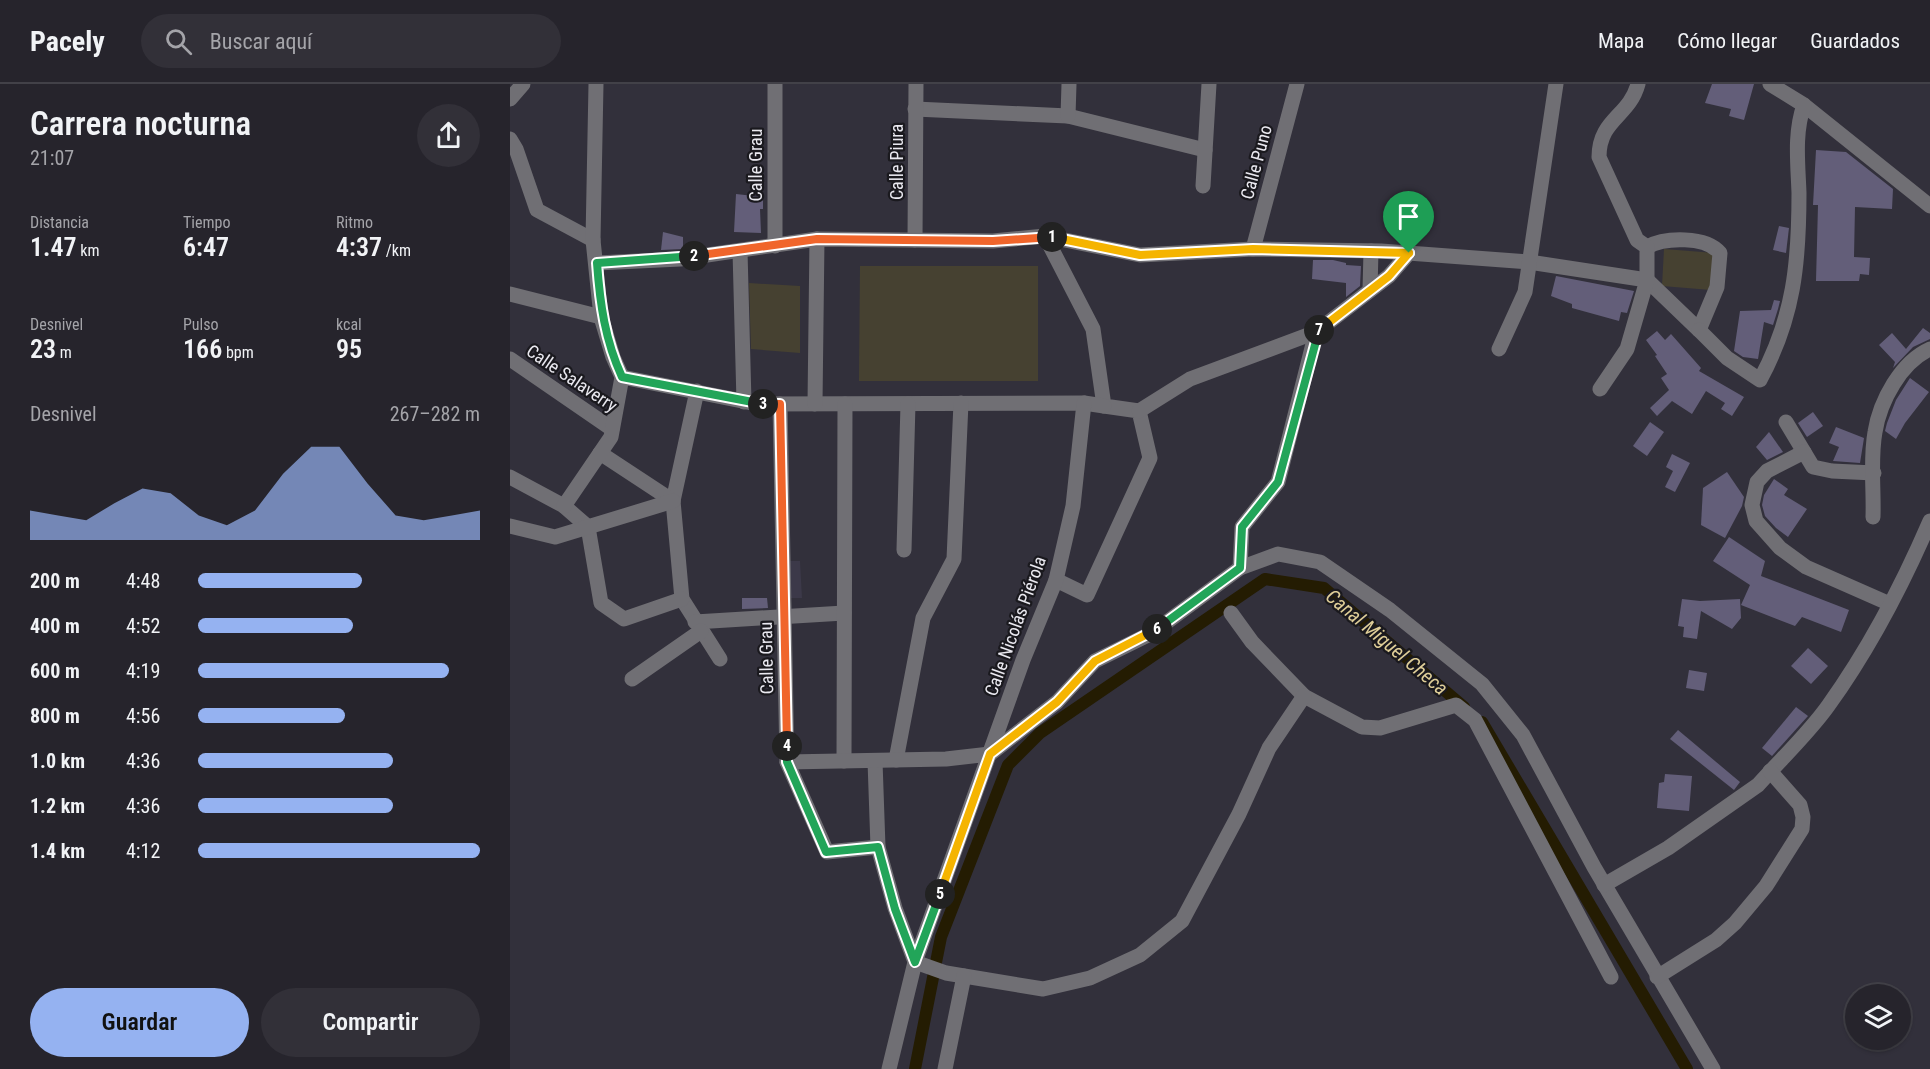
<!DOCTYPE html>
<html lang="es">
<head>
<meta charset="utf-8">
<style>
	body { margin:0; font-family:"Roboto Condensed",sans-serif; background:#323038; color:#f1f3f6; height:100vh; display:flex; flex-direction:column; font-size:22px; white-space:nowrap }
	* { box-sizing:border-box; margin:0 }
	p { font-size:20px; color:#a4a4a9 }
	.icon { flex:none; width:33px; height:33px; fill:none; stroke:currentColor; stroke-width:2; stroke-linecap:round; stroke-linejoin:round }
	.map { position:relative; flex:1; overflow:hidden }
	.sheet { display:flex; flex-direction:column; background:#26242c; width:510px }
	.sheet>* { flex:none }
	.controls { position:absolute; left:1335px; top:900px; display:grid; gap:12px }
	.controls a { display:grid; place-items:center; width:66px; height:66px; border-radius:50%; background:#26242c; box-shadow:0 2px 4px #0004,0 0 0 2px #424148; font-size:30px }
	.pin { position:absolute; display:grid; place-items:center; width:51px; height:51px; color:#fff; margin:-62px -26px; border-radius:50% 50% 50% 0; rotate:-45deg; box-shadow:0 0 6px #0007 }
	.pin .icon { rotate:45deg }
	.km { position:absolute; width:30px; height:30px; margin:-15px; border-radius:50%; background:#222; color:#fff; font-size:16px; line-height:30px; text-align:center }
	.round { display:grid; place-items:center; flex:none; width:63px; height:63px; border-radius:32px; background:#323038 }
	.head { display:flex; align-items:center; justify-content:space-between; height:102px; padding:0 30px }
	h1 { font-size:33px; font-weight:600; line-height:45px }
	.stats { display:grid; grid-template-columns:repeat(3,1fr); gap:9px; height:102px; padding:6px 30px }
	.stats div { display:grid; align-content:center }
	.stats b { font-size:26px; font-weight:600 }
	.stats small { font-size:16px; font-weight:400 }
	.stats p { font-size:16px }
	.chart { height:168px; padding:12px 30px }
	.chart p { display:flex; justify-content:space-between }
	.chart svg { width:100%; height:108px; margin-top:6px; fill:#95b2f1; opacity:.7 }
	.action { display:flex; gap:12px; margin-top:auto; padding:12px 30px }
	.action a { flex:1; height:69px; border-radius:36px; background:#95b2f1; color:#111; font-size:24px; font-weight:600; line-height:69px; text-align:center }
	.action a+a { background:#323038; color:#f1f3f6 }
	ul { padding:0 30px; list-style:none; font-size:20px }
	li { display:grid; grid-template-columns:96px 72px 1fr; align-items:center; height:45px }
	li i { height:15px; border-radius:8px; background:#95b2f1 }
	header { display:flex; align-items:center; gap:36px; box-sizing:border-box; height:84px; padding:0 30px; background:#26242c; border-bottom:2px solid #424148 }
	header strong { font-size:28px }
	nav { display:flex; gap:33px; margin-inline-start:auto; font-size:21px }
	.search { width:420px; height:54px; background:#323038; display:flex; align-items:center; gap:15px; box-sizing:border-box; padding:0 21px; border-radius:33px; color:#a4a4a9; font-size:22px }
	main { display:flex; flex:1; min-height:0 }
	.map>svg:first-child { display:block }
</style>
</head>
<body>
<header>
<strong>Pacely</strong>
<div class="search"><svg class="icon" aria-label="search" viewBox="0 0 24 24"><circle cx="10" cy="10" r="6"/><path d="M15 15l6 6"/></svg>Buscar aquí</div>
<nav><a>Mapa</a><a>Cómo llegar</a><a>Guardados</a></nav>
</header>
<main>
<section class="sheet">
<div class="head"><div><h1>Carrera nocturna</h1><p>21:07</p></div><a class="round"><svg class="icon" aria-label="share" viewBox="0 0 24 24"><path d="M12 15V3M7 8l5-5 5 5M5 13v7h14v-7"/></svg></a></div>
<div class="stats">
<div><p>Distancia</p><b>1.47<small> km</small></b></div>
<div><p>Tiempo</p><b>6:47</b></div>
<div><p>Ritmo</p><b>4:37<small> /km</small></b></div>
</div>
<div class="stats">
<div><p>Desnivel</p><b>23<small> m</small></b></div>
<div><p>Pulso</p><b>166<small> bpm</small></b></div>
<div><p>kcal</p><b>95</b></div>
</div>
<div class="chart"><p><span>Desnivel</span>267–282 m</p>
<svg viewBox="0 0 160 44" preserveAspectRatio="none"><path d="M0 44V32L10 34L20 36L30 29L40 23L50 25L60 34L70 38L80 32L90 17L100 6L110 6L120 21L130 34L140 36L150 34L160 32V44z"/></svg>
</div>
<ul>
<li><b>200 m</b>4:48<i style="width:58%"></i></li>
<li><b>400 m</b>4:52<i style="width:55%"></i></li>
<li><b>600 m</b>4:19<i style="width:89%"></i></li>
<li><b>800 m</b>4:56<i style="width:52%"></i></li>
<li><b>1.0 km</b>4:36<i style="width:69%"></i></li>
<li><b>1.2 km</b>4:36<i style="width:69%"></i></li>
<li><b>1.4 km</b>4:12<i style="width:100%"></i></li>
</ul>
<div class="action"><a>Guardar</a><a>Compartir</a></div>
</section>
<div class="map">
<svg width="1420" height="985" viewBox="0 0 1420 985">
	<rect width="100%" height="100%" fill="#32303b"/>
	<polygon fill="#3c3949" points="280,477 290,477 292,514 280,514"/>
	<g fill="#464131">
		<polygon points="1154,165 1205,169 1201,206 1152,202"/>
		<polygon points="350,182 528,182 528,297 349,297"/>
		<polygon points="239,199 290,202 290,269 241,265"/>
	</g>
	<g fill="none" stroke-linecap="round" stroke-linejoin="round">
		<g stroke="#241c02" stroke-width="12">
			<polyline points="972,638 1177,985"/>
			<polyline points="405,985 431,853 498,681 530,649 755,495 814,504 954,623"/>
		</g>
	</g>
	<g fill="#635e79">
		<polygon points="1202,0 1244,0 1234,36 1219,32 1221,25 1195,19"/>
		<polygon points="1306,66 1336,68 1383,105 1382,125 1345,123 1344,173 1360,174 1359,191 1350,190 1349,197 1306,197 1308,121 1303,121"/>
		<polygon points="226,110 253,113 253,125 250,125 251,149 224,148"/>
		<polygon points="1269,142 1279,144 1276,169 1263,166"/>
		<polygon points="153,148 173,153 173,165 151,166"/>
		<polygon points="803,176 823,176 836,179 836,181 851,182 850,202 836,213 836,199 802,195"/>
		<polygon points="1046,192 1124,207 1117,229 1111,228 1109,237 1062,224 1062,220 1041,212"/>
		<polygon points="1264,216 1270,217 1268,225 1263,241 1254,238 1248,275 1233,273 1224,267 1230,227 1261,226"/>
		<polygon points="1413,244 1420,249 1420,255 1403,263 1383,284 1385,278 1369,261 1382,249 1396,265"/>
		<polygon points="1147,247 1155,256 1161,250 1191,284 1189,287 1234,313 1222,332 1211,325 1215,319 1196,307 1182,330 1162,317 1147,332 1140,324 1159,306 1151,294 1157,290 1145,272 1147,271 1136,256"/>
		<polygon points="1400,294 1419,308 1395,339 1386,355 1375,347 1377,339 1386,316"/>
		<polygon points="1303,328 1313,342 1297,353 1288,339"/>
		<polygon points="1140,338 1154,348 1137,372 1123,362"/>
		<polygon points="1326,343 1354,354 1350,379 1323,377 1329,363 1319,359"/>
		<polygon points="1259,348 1273,368 1257,376 1246,363"/>
		<polygon points="1162,370 1180,379 1165,408 1155,403 1163,387 1156,383"/>
		<polygon points="1217,388 1234,413 1232,422 1215,454 1191,441 1193,404"/>
		<polygon points="1264,395 1278,405 1274,411 1297,425 1278,453 1266,444 1255,432 1252,421 1254,411"/>
		<polygon points="1219,453 1255,477 1251,492 1339,526 1331,548 1292,533 1285,542 1231,521 1240,501 1203,477"/>
		<polygon points="232,514 257,514 258,524 232,525"/>
		<polygon points="1172,515 1190,517 1230,515 1231,534 1222,545 1191,527 1187,555 1173,553 1174,543 1168,542"/>
		<polygon points="1298,564 1318,582 1301,600 1281,582"/>
		<polygon points="1179,586 1197,589 1194,607 1176,604"/>
		<polygon points="1286,623 1298,632 1262,672 1252,664"/>
		<polygon points="1168,646 1230,698 1224,706 1160,655"/>
		<polygon points="1155,690 1182,692 1179,727 1147,724 1149,699 1154,698"/>
	</g>
	<g fill="none" stroke-linecap="round" stroke-linejoin="round">
		<g stroke="#706f74" stroke-width="15">
			<polyline points="265,0 265,162"/>
			<polyline points="1260,0 1294,21 1420,122"/>
			<polyline points="0,15 13,0"/>
			<polyline points="405,25 558,32 695,66"/>
			<polyline points="558,32 559,0"/>
			<polyline points="0,55 6,65 27,126 83,156"/>
			<polyline points="693,102 699,0"/>
			<polyline points="535,152 583,245 594,322 629,327 640,374 577,511 546,496"/>
			<polyline points="405,156 406,0"/>
			<polyline points="743,165 787,0"/>
			<polyline points="230,167 234,318"/>
			<path d="M87,179L170,175L307,155L483,157L535,152L630,171L743,165L871,167L1019,178L1137,196L1189,246L1207,203L1210,169C1196,152 1155,153 1137,163"/>
			<polyline points="860,206 861,167"/>
			<polyline points="0,210 91,233"/>
			<path d="M1189,246L1217,274L1250,296C1284,233 1289,179 1289,109C1288,80 1284,49 1294,21"/>
			<polyline points="989,265 1015,208 1046,0"/>
			<polyline points="0,275 102,345"/>
			<polyline points="112,293 247,320 574,319 594,322"/>
			<path d="M1090,305L1117,265L1137,196V163L1127,156L1089,73C1089,35 1119,33 1128,0"/>
			<polyline points="187,307 163,417 172,515 210,575"/>
			<polyline points="270,320 277,678 317,768 368,763"/>
			<polyline points="305,320 307,155"/>
			<polyline points="629,327 680,295 806,248 879,192 899,169"/>
			<polyline points="1276,338 1294,368"/>
			<polyline points="90,369 163,417"/>
			<polyline points="1364,389 1322,387 1303,383 1294,368 1257,387 1247,398 1242,421 1246,437 1270,464 1296,483 1380,520"/>
			<polyline points="0,393 54,422 78,443 91,519 114,535 172,515"/>
			<polyline points="54,422 101,353 112,293 103,273 91,233 83,156 86,0"/>
			<path d="M1363,433C1364,406 1360,375 1365,348C1370,317 1391,278 1420,265"/>
			<polyline points="0,442 45,453 163,417"/>
			<polyline points="394,466 398,320"/>
			<polyline points="730,484 732,443 768,398 806,248"/>
			<polyline points="721,529 742,558 794,612 852,643 870,644 946,621 965,636 1101,893"/>
			<polyline points="185,538 334,529"/>
			<polyline points="122,595 191,547"/>
			<polyline points="386,676 413,534 444,475 451,319"/>
			<polyline points="334,677 335,320"/>
			<polyline points="365,677 368,763 385,824 405,878 436,889 533,905 580,894 630,871 672,837 729,730 759,664 794,612"/>
			<polyline points="277,678 436,675 480,670 547,618 585,577 642,549 730,484 768,470 810,478 880,526 972,600 1013,651 1084,783 1203,985"/>
			<path d="M1094,801L1158,764L1248,701C1271,675 1298,650 1318,622C1359,565 1392,502 1420,437"/>
			<polyline points="1147,893 1206,856 1225,839 1256,802 1292,745 1293,733 1290,721 1260,687"/>
			<polyline points="379,985 405,878 513,576 546,496 563,422 574,319"/>
			<polyline points="435,985 454,892"/>
		</g>
	</g>
	<g fill="none" stroke-linecap="round" stroke-linejoin="round">
		<defs>
			<polyline id="split-1" points="542,153 630,171 743,165 899,169"/>
			<polyline id="split-2" points="184,172 307,155 483,157 542,153"/>
			<path id="split-3" d="M184,172L87,179C90,220 95,256 112,293L253,320"/>
			<polyline id="split-4" points="253,320 270,320 277,662"/>
			<polyline id="split-5" points="277,662 277,678 316,768 368,763 385,825 405,878 430,810"/>
			<polyline id="split-6" points="430,810 480,670 547,618 585,577 647,545"/>
			<polyline id="split-7" points="647,545 730,484 732,443 768,398 809,246"/>
			<polyline id="split-8" points="809,246 879,192 899,169"/>
		</defs>
		<use href="#split-1" stroke="#fff" stroke-width="12"/>
		<use href="#split-2" stroke="#fff" stroke-width="12"/>
		<use href="#split-3" stroke="#fff" stroke-width="12"/>
		<use href="#split-4" stroke="#fff" stroke-width="12"/>
		<use href="#split-5" stroke="#fff" stroke-width="12"/>
		<use href="#split-6" stroke="#fff" stroke-width="12"/>
		<use href="#split-7" stroke="#fff" stroke-width="12"/>
		<use href="#split-8" stroke="#fff" stroke-width="12"/>
		<use href="#split-1" stroke="#f5b400" stroke-width="8"/>
		<use href="#split-2" stroke="#f0652b" stroke-width="8"/>
		<use href="#split-3" stroke="#22a559" stroke-width="8"/>
		<use href="#split-4" stroke="#f0652b" stroke-width="8"/>
		<use href="#split-5" stroke="#22a559" stroke-width="8"/>
		<use href="#split-6" stroke="#f5b400" stroke-width="8"/>
		<use href="#split-7" stroke="#22a559" stroke-width="8"/>
		<use href="#split-8" stroke="#f5b400" stroke-width="8"/>
	</g>
	<g text-anchor="middle" dominant-baseline="central" stroke-width="4.5" stroke-linejoin="round" paint-order="stroke">
		<g font-size="18" fill="#eae9f0" stroke="#1a191e">
			<text transform="translate(386 78) rotate(-90)">Calle Piura</text>
			<text transform="translate(746 78) rotate(-75)">Calle Puno</text>
			<text transform="translate(245 81) rotate(-90)">Calle Grau</text>
			<text transform="translate(62 294) rotate(34)">Calle Salaverry</text>
			<text transform="translate(505 542) rotate(-70)">Calle Nicolás Piérola</text>
			<text transform="translate(256 574) rotate(-91)">Calle Grau</text>
		</g>
		<g font-size="20" font-style="italic" fill="#dfce98" stroke="#1a191e">
			<text transform="translate(877 558) rotate(40)">Canal Miguel Checa</text>
		</g>
	</g>
</svg>
<div class="controls">
<a><svg class="icon" aria-label="layers" viewBox="0 0 24 24"><path d="M12 4l9 5-9 5-9-5zM3 14l9 5 9-5"/></svg></a>
</div>
<div class="pin" style="left:899px;top:169px;background:#1e9e55"><svg class="icon" aria-label="arrive" viewBox="0 0 24 24"><path d="M6 21V4h12l-3 4 3 4H6"/></svg></div>
<b class="km" style="left:542px;top:153px">1</b>
<b class="km" style="left:184px;top:172px">2</b>
<b class="km" style="left:253px;top:320px">3</b>
<b class="km" style="left:277px;top:662px">4</b>
<b class="km" style="left:430px;top:810px">5</b>
<b class="km" style="left:647px;top:545px">6</b>
<b class="km" style="left:809px;top:246px">7</b>
</div>
</main>
</body>
</html>
